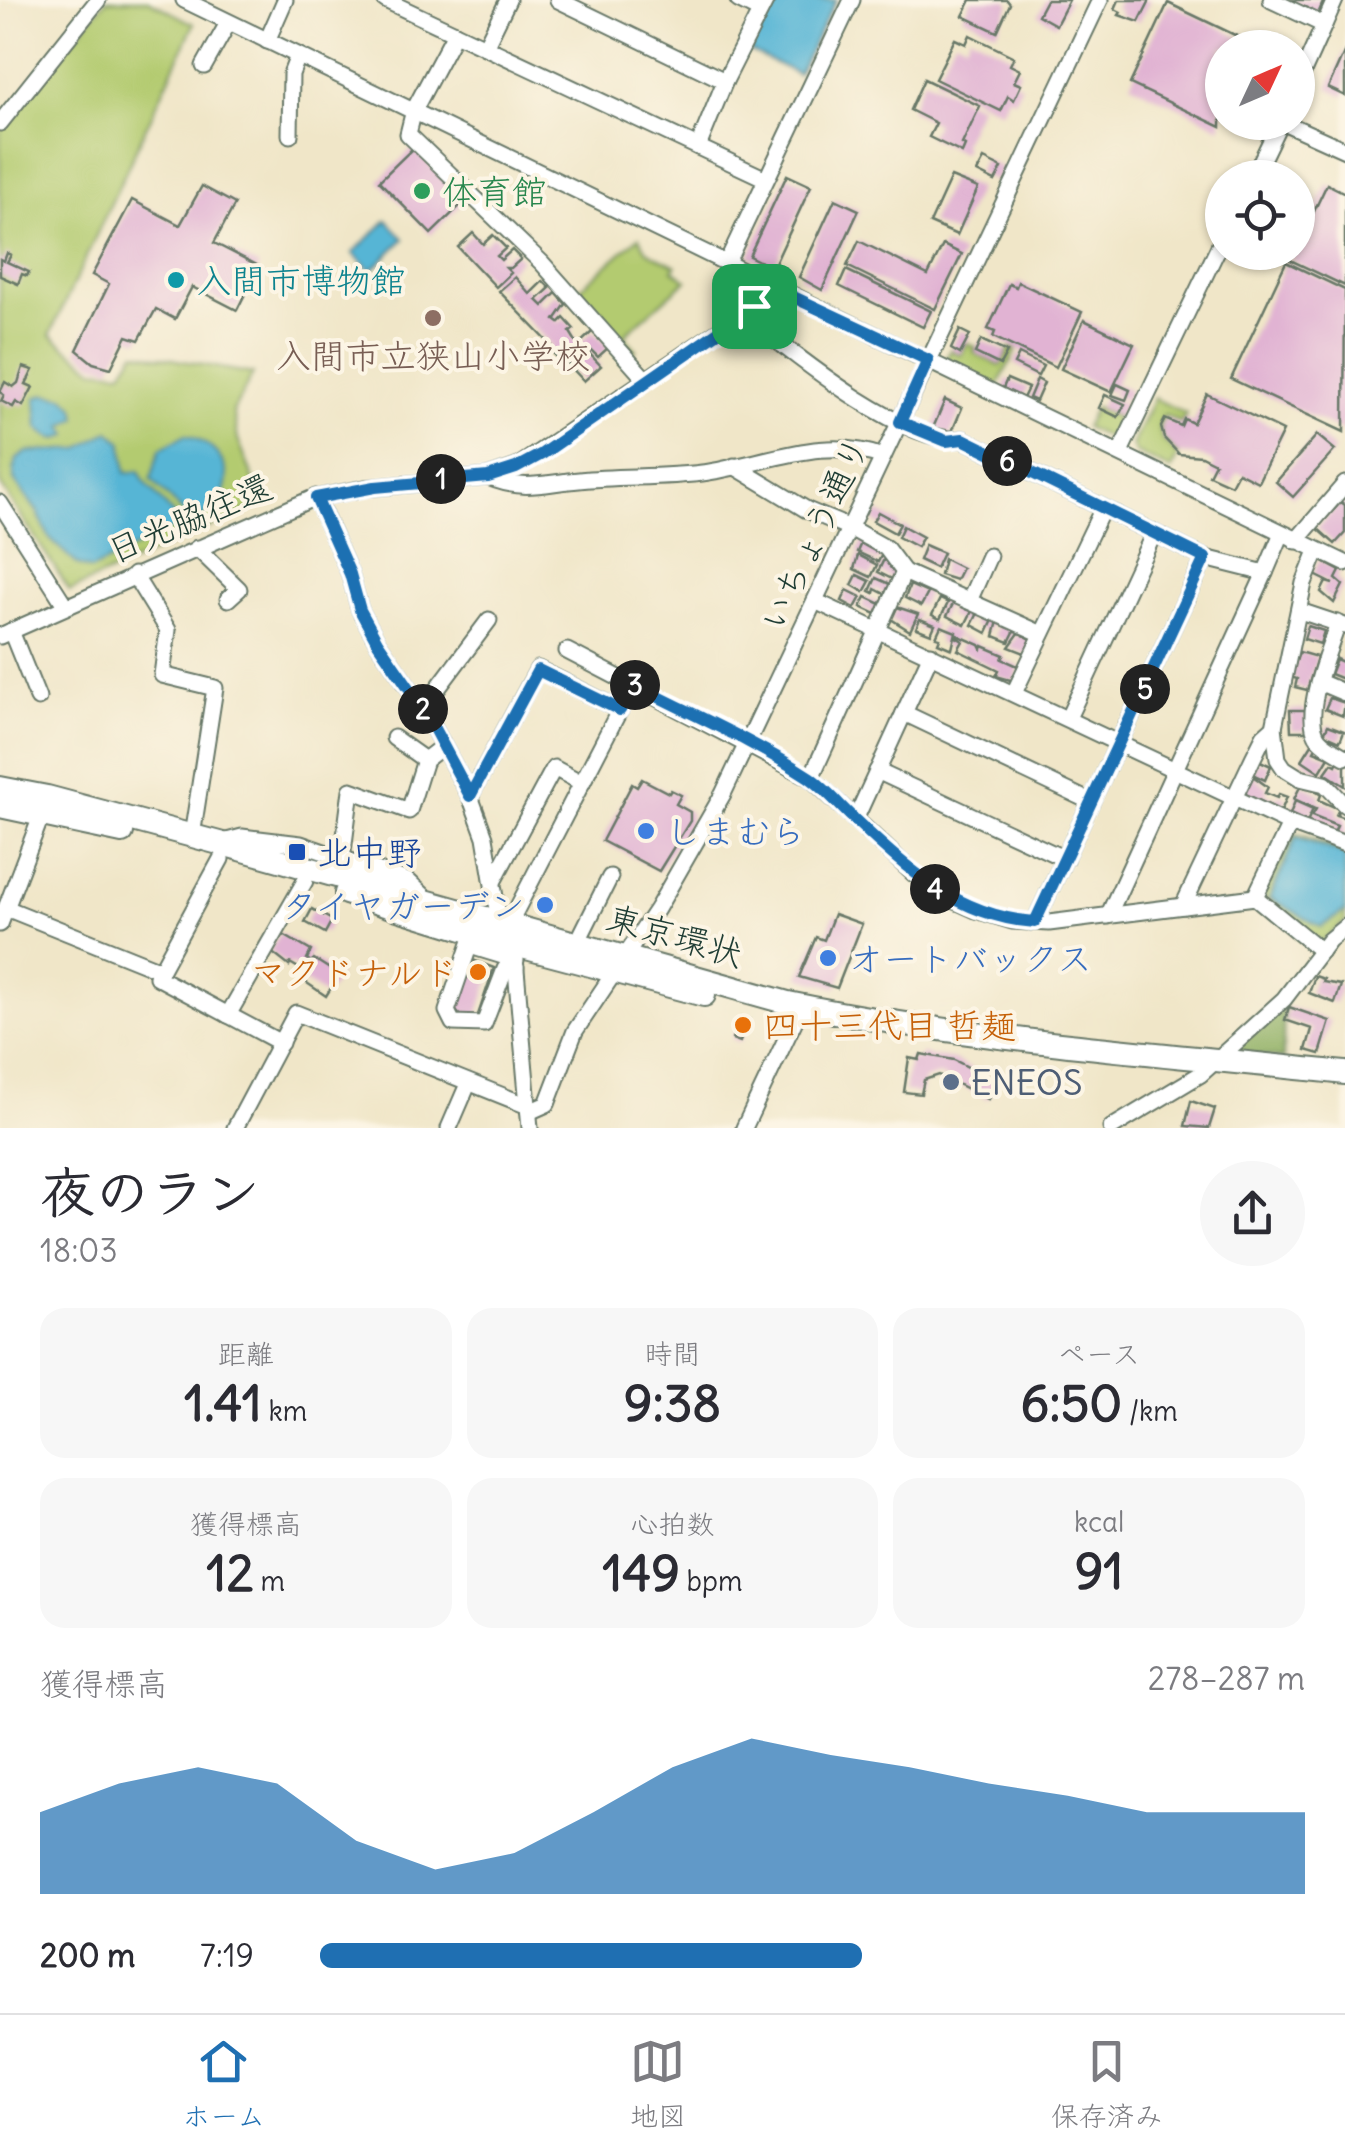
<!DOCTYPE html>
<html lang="ja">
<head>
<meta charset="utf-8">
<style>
	body { margin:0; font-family:Delius,"Klee One",sans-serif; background:#f7f7f7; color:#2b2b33; height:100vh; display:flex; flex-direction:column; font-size:38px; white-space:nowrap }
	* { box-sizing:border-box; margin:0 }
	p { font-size:32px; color:#7c7c81 }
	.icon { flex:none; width:55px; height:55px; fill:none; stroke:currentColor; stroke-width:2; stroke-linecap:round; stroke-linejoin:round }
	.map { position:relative; height:1128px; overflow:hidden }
	.panel { display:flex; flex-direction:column; background:#fff; flex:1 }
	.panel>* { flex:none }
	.needle { width:65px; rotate:46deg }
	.controls { position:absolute; left:1205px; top:30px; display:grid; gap:20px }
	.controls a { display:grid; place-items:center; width:110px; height:110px; border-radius:50%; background:#fff; box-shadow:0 2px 8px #0004; font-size:50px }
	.pin { position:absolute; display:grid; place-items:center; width:85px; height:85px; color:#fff; margin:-42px; border-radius:20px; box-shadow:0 5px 15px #0006 }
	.km { position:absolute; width:50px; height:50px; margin:-25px; border-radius:50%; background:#222; color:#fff; font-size:28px; line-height:50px; text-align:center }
	.round { display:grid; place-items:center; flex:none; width:105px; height:105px; border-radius:52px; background:#f7f7f7 }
	.headline { display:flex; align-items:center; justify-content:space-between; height:170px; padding:0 40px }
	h1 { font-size:55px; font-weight:800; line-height:75px }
	.stats { display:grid; grid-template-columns:repeat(3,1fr); gap:15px; height:170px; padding:10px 40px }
	.stats div { display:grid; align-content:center; border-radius:25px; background:#f7f7f7; text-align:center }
	.stats b { font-size:50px; font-weight:800 }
	.stats small { font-size:28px; font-weight:400 }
	.stats p { font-size:28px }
	.chart { height:280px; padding:20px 40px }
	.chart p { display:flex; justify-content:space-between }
	.chart svg { width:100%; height:180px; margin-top:10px; fill:#1f6fb2; opacity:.7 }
	ul { padding:0 40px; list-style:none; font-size:32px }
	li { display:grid; grid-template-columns:160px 120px 1fr; align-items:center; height:75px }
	li i { height:25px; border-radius:12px; background:#1f6fb2 }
	.tabs { display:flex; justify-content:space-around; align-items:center; height:140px; border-top:2px solid #e1e1e2; background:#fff; font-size:28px; color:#7c7c81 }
	.tabs a { display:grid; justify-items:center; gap:5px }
	.tabs .active { color:#1f6fb2 }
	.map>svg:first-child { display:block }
</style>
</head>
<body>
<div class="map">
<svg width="1345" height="1128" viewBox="0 0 1345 1128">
	<rect width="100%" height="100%" fill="#fcf5e5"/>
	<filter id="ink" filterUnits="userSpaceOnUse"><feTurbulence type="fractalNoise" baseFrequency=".01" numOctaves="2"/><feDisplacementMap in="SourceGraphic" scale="20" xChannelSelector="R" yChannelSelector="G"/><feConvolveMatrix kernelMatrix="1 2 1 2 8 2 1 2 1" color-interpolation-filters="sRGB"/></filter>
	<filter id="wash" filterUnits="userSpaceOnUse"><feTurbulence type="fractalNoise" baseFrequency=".0048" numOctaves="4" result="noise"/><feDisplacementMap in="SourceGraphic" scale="40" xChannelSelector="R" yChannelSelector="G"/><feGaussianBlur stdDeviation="2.25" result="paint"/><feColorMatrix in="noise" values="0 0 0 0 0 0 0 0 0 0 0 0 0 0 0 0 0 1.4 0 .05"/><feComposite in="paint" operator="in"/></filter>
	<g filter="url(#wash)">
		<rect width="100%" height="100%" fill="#f0e6c8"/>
		<g fill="#b3cb70" stroke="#698452" stroke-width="2.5">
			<polygon points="106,0 148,0 194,24 50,335 94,369 122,372 135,352 253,374 233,411 238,439 260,496 259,505 70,591 0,484 0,129"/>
			<polygon points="639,237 647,251 676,266 673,270 687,280 624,335 636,350 632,354 577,291"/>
			<polygon points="967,343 976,348 974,353 1000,366 1010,348 1016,350 997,387 945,360 951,350 961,355"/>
			<polygon points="1154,398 1186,414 1181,423 1164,415 1159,426 1162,439 1178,455 1171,470 1135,452 1132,445"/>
			<polygon points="1095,407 1118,418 1115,426 1124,430 1120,439 1114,441 1085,427"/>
			<polygon points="1294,833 1345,850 1345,854 1296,837 1270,897 1321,926 1345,911 1345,922 1321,942 1262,895"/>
		</g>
		<polygon fill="#8eaf62" stroke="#56764b" stroke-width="2.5" points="1284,1002 1283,1059 1228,1051"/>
		<g fill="#57b5d5" stroke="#3b7984" stroke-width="2.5">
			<polygon points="774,0 836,0 798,74 749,51"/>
			<polygon points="387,220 404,239 371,271 353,253"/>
			<path d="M45,394L64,397L75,407L77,418L63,426L68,435C55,443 48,437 38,428L36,398Z"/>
			<polygon points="109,431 122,442 126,473 139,471 144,481 181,524 91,570 78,565 50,539 37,511 14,480 14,469 17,459 27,452 79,449"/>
			<path d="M186,435C217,444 241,474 217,502C209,512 203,519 191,521L151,479L160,449Z"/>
			<polygon points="1296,837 1345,854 1345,911 1321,927 1270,898"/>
		</g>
		<g id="blocks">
			<g fill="#e1b3d3">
				<polygon points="971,0 1007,0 1010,4 997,32 963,16"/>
				<polygon points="1046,0 1069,0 1056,25 1038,15"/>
				<polygon points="1119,0 1150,0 1139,22 1119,15 1121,12 1115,9"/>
				<polygon points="1288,0 1324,0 1318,14"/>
				<polygon points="1168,3 1262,48 1222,48 1221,127 1130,84"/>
				<polygon points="970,35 1014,57 1010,65 1020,70 1014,82 1021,85 1014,100 1008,96 1001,111 935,79 955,39 966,44"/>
				<polygon points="1345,50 1345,96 1328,88"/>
				<polygon points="924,79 980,106 962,144 965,146 962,153 929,137 936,123 910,110"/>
				<polygon points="413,148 465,201 431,234 379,181"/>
				<polygon points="984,159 1002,168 995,181 977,172"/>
				<polygon points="787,175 811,186 773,268 749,256"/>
				<polygon points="951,177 978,188 957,235 930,223"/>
				<polygon points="1327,184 1345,193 1345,286 1290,260 1294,252 1298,252 1298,245"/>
				<polygon points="202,186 235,204 214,243 259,266 237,310 192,287 175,319 156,309 139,340 127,336 111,368 93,363 77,350 109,284 92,275 132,200 180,225"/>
				<polygon points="835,199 859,210 822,290 799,277"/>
				<polygon points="473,233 483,244 493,235 506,248 497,256 501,260 512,250 521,259 511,268 506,268 511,273 496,287 458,247"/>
				<polygon points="859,241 928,275 943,245 962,254 935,309 847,266"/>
				<polygon points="7,253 11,255 7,262 29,272 27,276 22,274 18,284 0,276 0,259 4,261"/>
				<polygon points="1286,262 1345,290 1344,432 1231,379"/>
				<polygon points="846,270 931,311 923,327 839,286"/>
				<polygon points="515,277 530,294 543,281 550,288 537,300 543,306 556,293 566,304 555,320 559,323 564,318 574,329 570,332 578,345 593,331 609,347 598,357 590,349 587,351 601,366 584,381 566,362 564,364 549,349 552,346 499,291"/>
				<polygon points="1018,282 1082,312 1056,367 993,337 995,332 988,329 1009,284 1016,287"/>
				<polygon points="1084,320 1134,344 1111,392 1061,369"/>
				<polygon points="960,330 970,335 960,354 951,349"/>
				<polygon points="981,340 1007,352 1000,365 975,353"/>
				<polygon points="1019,354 1043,366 1038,376 1014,364"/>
				<polygon points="23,367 33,370 26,384 33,387 23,406 16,402 13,407 1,401 4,395 0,392 5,382 13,387 18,383"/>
				<polygon points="1007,379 1028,388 1023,398 1003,388"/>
				<polygon points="1037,379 1044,383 1036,401 1029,398"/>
				<polygon points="1117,384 1130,390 1126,400 1112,395"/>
				<polygon points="1207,394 1283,431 1258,482 1238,472 1231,485 1209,475 1215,463 1201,456 1179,454 1164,438 1161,427 1165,419 1181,426 1184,419 1193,423"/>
				<polygon points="1105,395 1125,404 1118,417 1099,408"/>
				<polygon points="945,400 962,408 950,436 933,428"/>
				<polygon points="1317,435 1335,450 1293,497 1276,482"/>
				<polygon points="1341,502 1345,505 1345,533 1335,544 1317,528"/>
				<polygon points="878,512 900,524 895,533 873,521"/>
				<polygon points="903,526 923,537 917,547 898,537"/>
				<polygon points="862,541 883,552 878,562 857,552"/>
				<polygon points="925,545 943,553 936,568 919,560"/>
				<polygon points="858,555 877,565 871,577 854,569"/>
				<polygon points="885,557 900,572 896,581 878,572"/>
				<polygon points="944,559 962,568 956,580 940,575"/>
				<polygon points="1319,560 1340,571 1336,579 1343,585 1334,603 1321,592 1326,582 1333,584 1313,574"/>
				<polygon points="857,575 870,581 864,592 852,585"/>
				<polygon points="876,578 892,585 887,595 875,589 874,593 870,591"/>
				<polygon points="910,585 928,593 921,606 905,598"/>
				<polygon points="847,590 861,597 855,608 842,601"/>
				<polygon points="866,597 881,604 878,615 861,607"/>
				<polygon points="940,599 948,603 940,619 932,615"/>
				<polygon points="954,602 972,611 965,625 947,616"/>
				<polygon points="897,607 918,614 910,631 891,619"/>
				<polygon points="978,613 993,620 987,633 972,625"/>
				<polygon points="920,619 935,625 931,634 916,628"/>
				<polygon points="998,621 1015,630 1009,642 994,636"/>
				<polygon points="941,626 956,632 952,649 938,643 940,638 936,637"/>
				<polygon points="1308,626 1324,631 1320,644 1304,639"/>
				<polygon points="1019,633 1033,640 1027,654 1009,647"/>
				<polygon points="957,635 980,645 982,649 983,646 1004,655 1002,659 1020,667 1014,681 996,676 999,670 958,650 963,641 956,637"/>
				<polygon points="1299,652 1317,657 1307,690 1295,687 1297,679 1291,677"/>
				<polygon points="1336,659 1345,663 1345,680 1330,674"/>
				<polygon points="1330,698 1345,703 1343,716 1325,709"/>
				<polygon points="1290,710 1305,710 1306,731 1291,731"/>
				<polygon points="1328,725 1344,731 1340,741 1324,734"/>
				<polygon points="1312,744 1316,747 1314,751 1329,757 1320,772 1302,760"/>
				<polygon points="1258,760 1271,766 1265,780 1252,774"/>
				<polygon points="1338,761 1345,766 1345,786 1325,773 1332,763 1336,765"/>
				<polygon points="1250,774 1268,787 1265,793 1277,798 1279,794 1287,797 1281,811 1241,792"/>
				<polygon points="642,779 669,793 671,790 681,795 676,804 690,812 690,821 659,871 602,841 632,784 637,787"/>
				<polygon points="1301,785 1311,788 1321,795 1319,800 1339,809 1336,815 1345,818 1345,837 1334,833 1337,826 1312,816 1316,809 1294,799"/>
				<polygon points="1295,801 1313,809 1307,822 1290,814"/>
				<polygon points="312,909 332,920 325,933 305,922"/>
				<polygon points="834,914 862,924 837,988 799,977 816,937 824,940"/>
				<polygon points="280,933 311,951 307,959 311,962 314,959 339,975 326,996 301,979 308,968 305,966 302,970 290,963 289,966 270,951"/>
				<polygon points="470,959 494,968 477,1018 464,1021 454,1008"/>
				<polygon points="1315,976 1324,979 1323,982 1341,985 1335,1003 1309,993"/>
				<polygon points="1289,1007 1330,1021 1320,1054 1306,1050 1312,1029 1285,1020"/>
				<polygon points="741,1016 749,1019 740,1042 732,1039"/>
				<polygon points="921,1054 954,1060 997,1082 988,1099 939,1075 924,1080 921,1094 904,1092 909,1058 919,1060"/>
				<polygon points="1191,1101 1215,1109 1209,1128 1185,1126"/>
			</g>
		</g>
	</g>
	<g filter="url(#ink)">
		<use href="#blocks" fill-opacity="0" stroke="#687868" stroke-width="2.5"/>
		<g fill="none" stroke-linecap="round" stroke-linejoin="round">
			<defs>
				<g id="minor">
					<polyline points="184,0 1345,563"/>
					<polyline points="385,0 766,179"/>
					<polyline points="558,0 725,81"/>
					<polyline points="738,0 760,11"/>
					<polyline points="1271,0 1324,25 1298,83"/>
					<polyline points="1324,25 1335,0"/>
					<polyline points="455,33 414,110 408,134 542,263 646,380"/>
					<polyline points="267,41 285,0"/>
					<polyline points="485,47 508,0"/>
					<polyline points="204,66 228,23"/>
					<polyline points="1283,122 1345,150"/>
					<polyline points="0,123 98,0"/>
					<polyline points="290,135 291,74 298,56"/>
					<polyline points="698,147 725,81 766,0"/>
					<polyline points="1253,178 1280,122"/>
					<polyline points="726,264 852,0"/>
					<path d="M743,314C790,351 904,446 963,439L1205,558L1265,573L1282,533"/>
					<polyline points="1120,452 1222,240"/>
					<polyline points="734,466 807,510 850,528 886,548 904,572 811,778"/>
					<path d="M488,477C524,492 542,483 579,480C619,476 661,478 702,473C764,465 822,434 883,457"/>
					<polyline points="316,497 350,574 360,610 378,643 423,708 470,796 485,837 499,921"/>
					<polyline points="0,503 65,605"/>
					<polyline points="1296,541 1345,484"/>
					<polyline points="197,548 239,589 228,599"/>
					<polyline points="904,572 1042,634"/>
					<polyline points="134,575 168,630 162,675 215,688 192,836"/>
					<polyline points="815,601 1290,824 1345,844"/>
					<polyline points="969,601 989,556"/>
					<polyline points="1300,611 1345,626"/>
					<path d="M1338,623C1330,649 1300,716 1319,739C1325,746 1337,752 1345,757"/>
					<polyline points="11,631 38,698"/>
					<polyline points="0,636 311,499 365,488 488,477 517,467 743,314 770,286"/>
					<polyline points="567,651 811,778 914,874 947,897 976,910 1012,921 1049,923 1255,897 1321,951"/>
					<polyline points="1319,682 1345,693"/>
					<polyline points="1014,693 1103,508"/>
					<polyline points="423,708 489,620"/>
					<polyline points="904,713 1091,802"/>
					<polyline points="1068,718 1154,533"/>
					<polyline points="1274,727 1278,759 1284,768 1300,778 1325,784 1345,805"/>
					<polyline points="394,738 425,760"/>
					<polyline points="877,771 1065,859"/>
					<polyline points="470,796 538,669 620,710"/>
					<polyline points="855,820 931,654"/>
					<polyline points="223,842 242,837 301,844 408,881 426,898"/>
					<polyline points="221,859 157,977 281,1043"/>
					<polyline points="342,859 351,790 409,811 425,760 443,746"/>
					<polyline points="494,880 554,768 582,783"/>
					<polyline points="1255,897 1290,824"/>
					<polyline points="1183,906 1253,758 1264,736 1274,727 1304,583 1317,551"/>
					<polyline points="6,908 160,970"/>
					<polyline points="1108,916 1265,573"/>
					<polyline points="1035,922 1205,558"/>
					<polyline points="0,924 42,814"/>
					<polyline points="509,924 633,684"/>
					<polyline points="474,932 447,1011 453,1023 484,1024 505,969 516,967"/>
					<polyline points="577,943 610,877"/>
					<polyline points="470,946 516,960"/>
					<polyline points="515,958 530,1128"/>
					<polyline points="228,1015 305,881"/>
					<polyline points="529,1112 547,1104 575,1031 657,909 723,794 1100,0"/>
					<polyline points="235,1128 296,1013 528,1106"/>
					<polyline points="449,1128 468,1084"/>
					<polyline points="744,1128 795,1020"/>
					<polyline points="1111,1128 1201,1074 1284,999 1329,940 1345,927"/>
				</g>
				<g id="highway">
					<path d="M0,788L47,797L219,843L788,1003C972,1041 1159,1053 1345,1073"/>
					<polyline points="0,806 122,832"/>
					<polyline points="346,893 515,945 704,995"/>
				</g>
			</defs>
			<use href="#minor" stroke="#687868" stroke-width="19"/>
			<use href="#highway" stroke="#687868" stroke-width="26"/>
			<use href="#minor" stroke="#fff" stroke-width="15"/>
			<use href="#highway" stroke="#fff" stroke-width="22"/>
		</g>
	</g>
	<g fill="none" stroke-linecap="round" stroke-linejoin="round" filter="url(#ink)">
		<defs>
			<path id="route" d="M770,286L928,360L900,422L946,441L963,439L1205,558L1035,922C959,917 907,869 854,819C839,805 825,788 809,777C754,741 691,714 633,684L620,710L538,670L470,796L423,708L378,643L360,610L350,574L316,498L375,487L488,477L516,468L542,454L744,314Z"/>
		</defs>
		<use href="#route" stroke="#fff" stroke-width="20"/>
		<use href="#route" stroke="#1f6fb2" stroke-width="12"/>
	</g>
	<circle fill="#2e9e5b" stroke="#fcf5e5" stroke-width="4" cx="422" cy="191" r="10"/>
	<circle fill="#0f9aa8" stroke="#fcf5e5" stroke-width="4" cx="176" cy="280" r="10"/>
	<circle fill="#8d6e63" stroke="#fcf5e5" stroke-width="4" cx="433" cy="318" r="10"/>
	<g fill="#3f7fe0" stroke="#fcf5e5" stroke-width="4">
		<circle cx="646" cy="831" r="10"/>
		<circle cx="545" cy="905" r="10"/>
		<circle cx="828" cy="958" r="10"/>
	</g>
	<rect fill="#1a4fb4" stroke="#fcf5e5" stroke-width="4" x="287" y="842" width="20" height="20" rx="5"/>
	<g fill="#e8710a" stroke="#fcf5e5" stroke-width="4">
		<circle cx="478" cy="972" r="10"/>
		<circle cx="743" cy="1025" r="10"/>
	</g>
	<circle fill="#5c6f8a" stroke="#fcf5e5" stroke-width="4" cx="951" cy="1082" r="10"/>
	<g text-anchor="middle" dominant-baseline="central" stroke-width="8" stroke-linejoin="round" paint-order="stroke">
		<g font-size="35" fill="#27864d" stroke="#fcf5e5" text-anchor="start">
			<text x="442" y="191">体育館</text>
		</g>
		<g font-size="35" fill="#0d838f" stroke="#fcf5e5" text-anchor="start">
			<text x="196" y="280">入間市博物館</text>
		</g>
		<g font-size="35" fill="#785e54" stroke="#fcf5e5">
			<text x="433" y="355">入間市立狭山小学校</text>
		</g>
		<g font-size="35" fill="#1f3d34" stroke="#fcf5e5">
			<text transform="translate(189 518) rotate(-23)">日光脇往還</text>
			<text transform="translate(814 533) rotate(-65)">いちょう通り</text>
			<text transform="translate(675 935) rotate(16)">東京環状</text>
		</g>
		<g font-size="35" fill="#366cbe" stroke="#fcf5e5" text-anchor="start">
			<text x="666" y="831">しまむら</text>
			<text x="525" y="905" text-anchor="end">タイヤガーデン</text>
			<text x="848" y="958">オートバックス</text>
		</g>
		<g font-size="35" fill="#164399" stroke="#fcf5e5" text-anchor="start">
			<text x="317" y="852">北中野</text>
		</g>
		<g font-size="35" fill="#c56008" stroke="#fcf5e5" text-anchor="end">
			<text x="458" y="972">マクドナルド</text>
			<text x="763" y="1025" text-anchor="start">四十三代目 哲麺</text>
		</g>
		<g font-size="35" fill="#4e5e75" stroke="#fcf5e5" text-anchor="start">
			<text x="971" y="1082">ENEOS</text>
		</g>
	</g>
</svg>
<div class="controls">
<a><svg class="needle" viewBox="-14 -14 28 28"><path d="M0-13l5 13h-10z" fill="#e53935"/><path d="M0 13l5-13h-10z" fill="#7c7c81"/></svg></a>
<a><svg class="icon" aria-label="locate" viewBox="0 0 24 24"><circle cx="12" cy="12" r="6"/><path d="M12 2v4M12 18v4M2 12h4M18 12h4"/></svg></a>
</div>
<div class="pin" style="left:754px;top:306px;background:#1e9e55"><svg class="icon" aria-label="arrive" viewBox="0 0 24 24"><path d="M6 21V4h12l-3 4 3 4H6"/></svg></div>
<b class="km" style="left:441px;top:479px">1</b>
<b class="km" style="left:423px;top:709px">2</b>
<b class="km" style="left:635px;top:685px">3</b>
<b class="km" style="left:935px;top:889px">4</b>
<b class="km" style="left:1145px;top:689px">5</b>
<b class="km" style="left:1007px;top:461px">6</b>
</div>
<section class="panel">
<div class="headline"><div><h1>夜のラン</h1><p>18:03</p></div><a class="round"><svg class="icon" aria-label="share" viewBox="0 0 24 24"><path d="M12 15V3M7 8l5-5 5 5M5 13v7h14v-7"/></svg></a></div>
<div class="stats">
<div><p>距離</p><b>1.41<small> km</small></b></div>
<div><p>時間</p><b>9:38</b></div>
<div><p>ペース</p><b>6:50<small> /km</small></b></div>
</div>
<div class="stats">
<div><p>獲得標高</p><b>12<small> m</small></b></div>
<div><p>心拍数</p><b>149<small> bpm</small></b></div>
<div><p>kcal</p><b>91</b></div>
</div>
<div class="chart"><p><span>獲得標高</span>278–287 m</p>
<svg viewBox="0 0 160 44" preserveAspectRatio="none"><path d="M0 44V24L10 17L20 13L30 17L40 31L50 38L60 34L70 24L80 13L90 6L100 10L110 13L120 17L130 20L140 24L150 24L160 24V44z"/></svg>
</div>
<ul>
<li><b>200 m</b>7:19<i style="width:55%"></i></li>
</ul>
</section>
<nav class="tabs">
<a class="active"><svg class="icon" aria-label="home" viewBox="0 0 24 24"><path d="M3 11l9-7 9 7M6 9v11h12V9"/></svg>ホーム</a>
<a><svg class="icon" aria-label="map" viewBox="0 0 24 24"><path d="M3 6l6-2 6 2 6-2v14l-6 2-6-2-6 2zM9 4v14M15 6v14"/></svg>地図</a>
<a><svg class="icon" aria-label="saved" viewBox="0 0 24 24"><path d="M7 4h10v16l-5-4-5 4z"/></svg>保存済み</a>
</nav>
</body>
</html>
